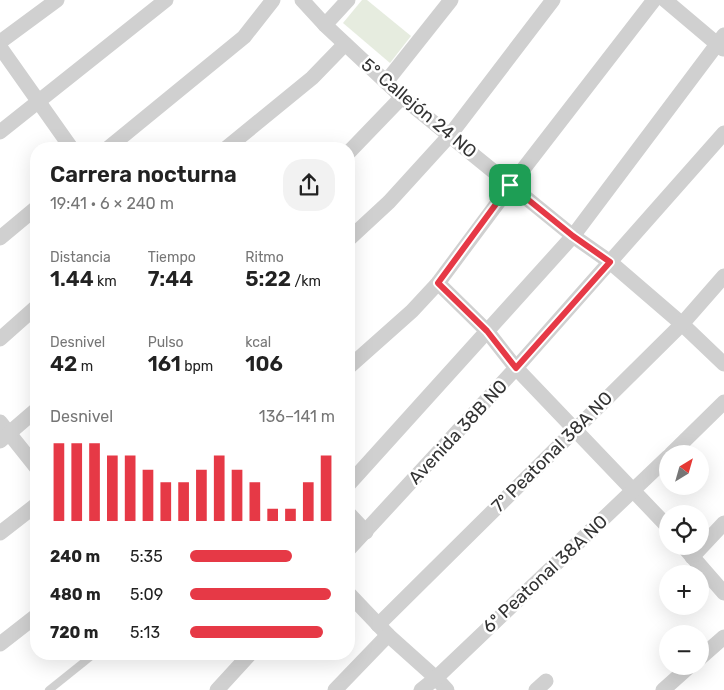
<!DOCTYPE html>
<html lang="es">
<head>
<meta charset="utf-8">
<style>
	body { margin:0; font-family:Rubik,sans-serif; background:#f2f2f2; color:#222; height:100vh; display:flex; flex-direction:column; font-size:19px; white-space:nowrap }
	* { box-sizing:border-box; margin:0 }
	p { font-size:16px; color:#767676 }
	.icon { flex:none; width:28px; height:28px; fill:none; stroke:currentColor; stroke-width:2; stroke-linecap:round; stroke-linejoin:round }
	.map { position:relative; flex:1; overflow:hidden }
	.details { position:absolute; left:30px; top:142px; width:325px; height:518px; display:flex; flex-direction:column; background:#fff; border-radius:20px; box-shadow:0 5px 20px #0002 }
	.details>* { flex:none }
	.needle { width:32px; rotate:37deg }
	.fabs { position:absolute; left:659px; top:445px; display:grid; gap:10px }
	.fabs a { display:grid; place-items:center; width:50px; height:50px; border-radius:50%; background:#fff; box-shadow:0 5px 20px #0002; font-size:25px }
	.pin { position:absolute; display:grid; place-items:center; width:42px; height:42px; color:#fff; margin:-21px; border-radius:10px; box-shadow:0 2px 8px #0006 }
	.round { display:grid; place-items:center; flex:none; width:52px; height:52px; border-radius:20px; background:#f2f2f2 }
	.headline { display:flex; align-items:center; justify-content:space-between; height:85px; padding:0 20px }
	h1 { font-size:22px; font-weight:600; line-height:38px }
	.metrics { display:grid; grid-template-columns:repeat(3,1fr); gap:8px; height:85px; padding:5px 20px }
	.metrics div { display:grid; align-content:center }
	.metrics b { font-size:21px; font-weight:600 }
	.metrics small { font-size:14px; font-weight:400 }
	.metrics p { font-size:14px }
	.chart { height:140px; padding:10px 20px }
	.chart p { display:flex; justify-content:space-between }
	.chart svg { width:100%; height:90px; margin-top:5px; stroke:#e63946; stroke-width:6 }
	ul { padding:0 20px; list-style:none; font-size:16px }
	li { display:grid; grid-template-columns:80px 60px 1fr; align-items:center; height:38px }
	li i { height:12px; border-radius:6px; background:#e63946 }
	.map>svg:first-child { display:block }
</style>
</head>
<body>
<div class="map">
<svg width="724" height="690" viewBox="0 0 724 690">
	<rect width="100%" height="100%" fill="#fff"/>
	<polygon fill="#e6ecdf" points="362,0 367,0 411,36 390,63 343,23"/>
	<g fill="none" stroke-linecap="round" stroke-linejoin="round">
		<polyline stroke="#d0d0d0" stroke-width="8" points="49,690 94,654"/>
		<g stroke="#d0d0d0" stroke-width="15">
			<polyline points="302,0 325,25 402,97 573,236 610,262 682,324 724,364"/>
			<polyline points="665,0 723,49"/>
			<polyline points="325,25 348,0"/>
			<polyline points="0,42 57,0"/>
			<polyline points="0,47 72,149"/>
			<polyline points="386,82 451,0"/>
			<polyline points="0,132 166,0"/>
			<polyline points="107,149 244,37 273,0"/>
			<polyline points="225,149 312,78 345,44"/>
			<polyline points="349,152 402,97"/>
			<polyline points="0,238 36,208"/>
			<polyline points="349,239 389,202 450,135 553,0"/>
			<polyline points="438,283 487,331 516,368 668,527"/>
			<polyline points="0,339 36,307"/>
			<polyline points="349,367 412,311 438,283 511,185 654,0"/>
			<polyline points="0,422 36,467"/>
			<polyline points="0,441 36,410"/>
			<polyline points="671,454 724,402"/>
			<polyline points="349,484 573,236 724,35"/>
			<polyline points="349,514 366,532"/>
			<polyline points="0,533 36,505"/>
			<polyline points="683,546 724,593"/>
			<polyline points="349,549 516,368 724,133"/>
			<polyline points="692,557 724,523"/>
			<polyline points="349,594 388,635 436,678 447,690"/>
			<polyline points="378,625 682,324 724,276"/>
			<polyline points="0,644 36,616"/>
			<polyline points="700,658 724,637"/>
			<polyline points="217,690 250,654"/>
			<polyline points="335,690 388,635"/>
			<polyline points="421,690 436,678 668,457"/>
			<polyline points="536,690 546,681"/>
			<polyline points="663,690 690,666"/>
		</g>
	</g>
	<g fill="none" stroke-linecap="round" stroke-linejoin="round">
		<defs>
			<polygon id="route" points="510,185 573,236 610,262 516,368 487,331 438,283"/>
		</defs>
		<use href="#route" stroke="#fff" stroke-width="10"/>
		<use href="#route" stroke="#e63946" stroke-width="6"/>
	</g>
	<g text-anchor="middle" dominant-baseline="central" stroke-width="5" stroke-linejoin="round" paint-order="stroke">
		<g font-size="18" fill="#333" stroke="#fff">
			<text transform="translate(419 108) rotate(40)">5° Callejón 24 NO</text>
			<text transform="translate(458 432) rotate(-47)">Avenida 38B NO</text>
			<text transform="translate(552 452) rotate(-45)">7° Peatonal 38A NO</text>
			<text transform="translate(545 574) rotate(-43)">6º Peatonal 38A NO</text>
		</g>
	</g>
</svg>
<div class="fabs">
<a><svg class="needle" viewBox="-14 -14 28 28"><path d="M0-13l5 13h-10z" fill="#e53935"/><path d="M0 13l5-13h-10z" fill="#767676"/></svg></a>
<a><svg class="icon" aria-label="locate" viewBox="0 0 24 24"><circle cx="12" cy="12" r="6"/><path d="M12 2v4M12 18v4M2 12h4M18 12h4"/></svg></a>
<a>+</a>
<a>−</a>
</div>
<div class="pin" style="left:510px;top:185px;background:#1e9e55"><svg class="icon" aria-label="arrive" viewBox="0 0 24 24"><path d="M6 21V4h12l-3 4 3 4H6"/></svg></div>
<section class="details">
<div class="headline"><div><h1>Carrera nocturna</h1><p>19:41 · 6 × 240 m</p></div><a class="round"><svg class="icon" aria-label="share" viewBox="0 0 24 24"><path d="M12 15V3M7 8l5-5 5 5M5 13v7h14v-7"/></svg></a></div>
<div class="metrics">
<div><p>Distancia</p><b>1.44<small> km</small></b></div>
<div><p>Tiempo</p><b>7:44</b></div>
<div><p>Ritmo</p><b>5:22<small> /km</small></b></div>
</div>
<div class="metrics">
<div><p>Desnivel</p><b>42<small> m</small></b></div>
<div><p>Pulso</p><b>161<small> bpm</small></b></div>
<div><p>kcal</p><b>106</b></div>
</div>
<div class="chart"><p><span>Desnivel</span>136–141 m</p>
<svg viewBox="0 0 160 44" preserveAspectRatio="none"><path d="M5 44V6M15 44V6M25 44V6M35 44V12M45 44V12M55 44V19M65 44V25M75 44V25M85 44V19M95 44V12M105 44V19M115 44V25M125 44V38M135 44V38M145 44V25M155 44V12"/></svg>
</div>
<ul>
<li><b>240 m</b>5:35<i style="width:70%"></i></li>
<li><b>480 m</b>5:09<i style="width:97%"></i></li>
<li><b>720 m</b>5:13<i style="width:92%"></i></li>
</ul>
</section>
</div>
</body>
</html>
